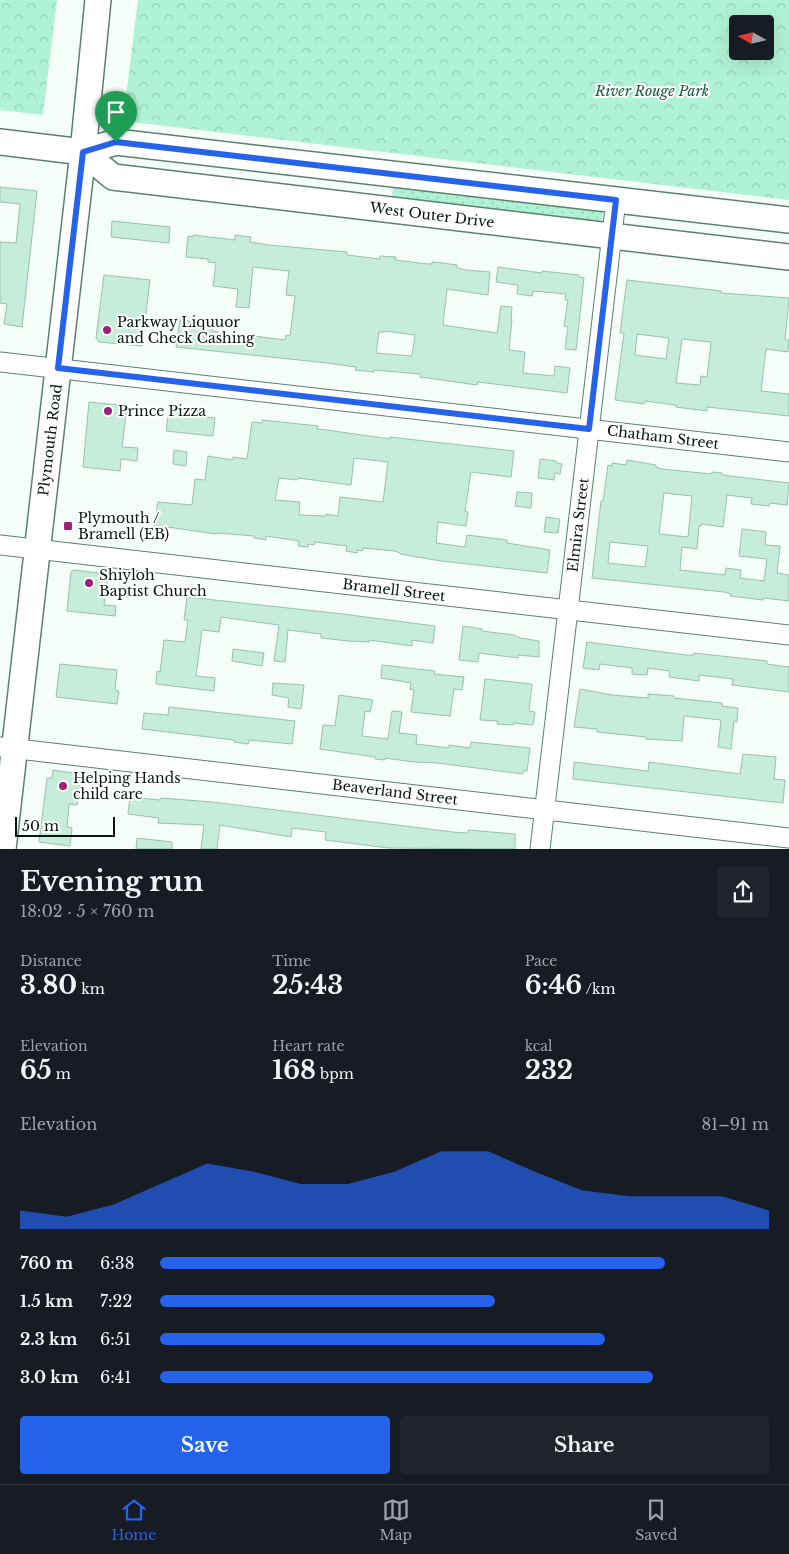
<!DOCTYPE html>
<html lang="en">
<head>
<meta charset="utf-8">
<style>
	body { margin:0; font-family:"Libre Baskerville",serif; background:#20242c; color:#f1f3f6; height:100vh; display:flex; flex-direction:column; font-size:19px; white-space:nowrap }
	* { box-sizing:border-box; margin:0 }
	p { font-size:16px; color:#9ea1a6 }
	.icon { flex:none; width:28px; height:28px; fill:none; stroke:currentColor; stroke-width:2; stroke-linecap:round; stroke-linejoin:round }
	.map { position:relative; height:849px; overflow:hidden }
	.drawer { display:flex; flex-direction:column; background:#171b24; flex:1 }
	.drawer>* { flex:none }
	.needle { width:32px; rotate:278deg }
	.buttons { position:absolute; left:729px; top:15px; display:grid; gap:10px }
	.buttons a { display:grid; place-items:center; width:45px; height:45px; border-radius:5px; background:#171b24; box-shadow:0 5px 20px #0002; font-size:25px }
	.scale { position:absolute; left:15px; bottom:12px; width:100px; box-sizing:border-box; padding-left:5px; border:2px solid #06150f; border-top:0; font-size:14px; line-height:18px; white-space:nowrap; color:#06150f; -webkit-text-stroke:4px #fff; paint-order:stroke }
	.pin { position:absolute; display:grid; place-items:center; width:42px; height:42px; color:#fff; margin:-51px -21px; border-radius:50% 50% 50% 0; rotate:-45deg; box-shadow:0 0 5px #0007 }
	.pin .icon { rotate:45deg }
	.round { display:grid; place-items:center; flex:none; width:52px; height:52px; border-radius:5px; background:#20242c }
	.headline { display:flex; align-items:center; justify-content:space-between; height:85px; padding:0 20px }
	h1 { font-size:28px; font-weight:700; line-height:38px }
	.figures { display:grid; grid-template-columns:repeat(3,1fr); gap:8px; height:85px; padding:5px 20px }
	.figures div { display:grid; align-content:center }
	.figures b { font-size:25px; font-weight:700 }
	.figures small { font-size:14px; font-weight:400 }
	.figures p { font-size:14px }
	.chart { height:140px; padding:10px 20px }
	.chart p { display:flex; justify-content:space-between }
	.chart svg { width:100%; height:90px; margin-top:5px; fill:#2563eb; opacity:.7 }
	.action { display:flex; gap:10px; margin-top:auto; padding:10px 20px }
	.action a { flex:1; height:58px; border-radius:5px; background:#2563eb; color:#fff; font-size:20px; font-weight:700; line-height:58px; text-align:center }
	.action a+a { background:#20242c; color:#f1f3f6 }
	ul { padding:0 20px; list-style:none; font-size:16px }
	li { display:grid; grid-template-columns:80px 60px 1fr; align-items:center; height:38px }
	li i { height:12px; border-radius:6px; background:#2563eb }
	.tab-bar { display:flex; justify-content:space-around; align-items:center; height:70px; border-top:1px solid #363941; background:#171b24; font-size:14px; color:#9ea1a6 }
	.tab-bar a { display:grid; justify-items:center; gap:2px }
	.tab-bar .current { color:#2563eb }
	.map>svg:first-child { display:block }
</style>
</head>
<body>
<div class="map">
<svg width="789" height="849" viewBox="0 0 789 849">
	<defs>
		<pattern id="grass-dots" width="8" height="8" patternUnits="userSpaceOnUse" patternTransform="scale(1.25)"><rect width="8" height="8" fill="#b0f2d5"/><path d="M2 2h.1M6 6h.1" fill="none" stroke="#96cfb6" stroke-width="1.8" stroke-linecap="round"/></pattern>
		<pattern id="park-crowns" width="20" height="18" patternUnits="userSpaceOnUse" patternTransform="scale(1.25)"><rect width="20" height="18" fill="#b0f2d5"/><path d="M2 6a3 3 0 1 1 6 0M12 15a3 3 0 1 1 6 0" fill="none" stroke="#96cfb6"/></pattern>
	</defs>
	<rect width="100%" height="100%" fill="#f5fdf9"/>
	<polygon fill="url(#grass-dots)" points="393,185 601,208 603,218 600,223 392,201"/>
	<g fill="url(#park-crowns)" fill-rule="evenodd">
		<polygon points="0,0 57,0 43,115 0,110"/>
		<path d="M138,0H789V200L123,121ZM738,24H765V51H738Z"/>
	</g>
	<g fill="#c5edda" stroke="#99c0ae" fill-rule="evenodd">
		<polygon points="0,187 37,191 22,327 4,324 7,304 0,303 0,242 16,243 20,204 0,202"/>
		<polygon points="112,221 170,227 169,243 111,237"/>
		<path d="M193,235L235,240V235L251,237L250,242L269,245L347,252V255L380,259V256L396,257L395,260L428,264H432V262L443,263L457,265V268L466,270L490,272L488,295L447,289L443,325L497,333L501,306L512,307L511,319H512L509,350L525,352L523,373L554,376L555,366L570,368L567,393L478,382L477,385L420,377V374L374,370V372L355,370L356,367L327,363L176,347L180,320L198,322V325L213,327L212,331L218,332V336L253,340L254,336L285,340L286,335L290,336L295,296L286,295L289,271L253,267L249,308L236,307L238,289L213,286L216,263L208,262V259L186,257L188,236L193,237ZM385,331L415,335L412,356L376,353L379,332H385Z"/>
		<polygon points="498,267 542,273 542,271 579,275 579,277 584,278 576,350 565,349 568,327 564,326 568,300 565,300 566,294 533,291 532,296 517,294 518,285 496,282"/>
		<polygon points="104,275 150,280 142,346 99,342 96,338"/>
		<path d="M627,280L721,291V293L789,298L785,340H789L788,352L766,349L761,391L789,394V416L707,407V411L676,407V405L645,401L644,404L615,400L624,333H620ZM637,334L669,338L666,359L635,355ZM682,339L711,342L707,377L701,376L700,385L676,383Z"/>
		<polygon points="89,402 127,406 122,447 138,448 137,461 121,459 120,471 83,467"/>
		<polygon points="169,409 187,411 186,415 215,418 213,436 166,431"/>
		<path d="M262,420L318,426L317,429L327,430L390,439V437L407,439L514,451L511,477L471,472L465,511L468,512L466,526L438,522L436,543L465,547L467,535L507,540V543L550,550L547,573L441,561L400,554V553L395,551L363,548L362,551L357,550V553L346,551L347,546L315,542L314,545L308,544V547L298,546L299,541L266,536V540L254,538V536L217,533L216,534L167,527L166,529L154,527L158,502L192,505L195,479L205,480L208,456L233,460V457L247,459L252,422L262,423ZM354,458L388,462L383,502L340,497L338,516L326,514V516L299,515L300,502L275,500L279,478L297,480L298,478L351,485Z"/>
		<polygon points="174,450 187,452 186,466 173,464"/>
		<polygon points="540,459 556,461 556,463 562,464 560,474 555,473 554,480 538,478"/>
		<path d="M627,460L656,465V467L662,469L711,474L712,472L722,473V475L789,483L787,505L770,503L769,506L751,504L752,498L727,495L723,527L702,524L701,526H699L697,549L682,547L680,570L725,575L726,568L741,570L740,578L764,581L767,559L739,556L742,529L766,532L765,545L780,546L777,573L789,575V601L763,598V600L730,596L731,594L724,592L592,578L601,501H603L608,465L612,466V463L626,465ZM664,493L692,496L688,537L659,534ZM610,542L648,546L645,567L608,563Z"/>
		<polygon points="517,492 532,493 531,508 515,506"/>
		<polygon points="546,517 560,519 558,533 544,532"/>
		<polygon points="74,570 108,574 104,605 116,606 115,616 67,611 71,572"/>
		<polygon points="187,597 343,614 435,626 433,643 412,640 412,646 369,640 369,642 348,641 321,638 321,634 288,630 285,662 274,661 279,625 221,617 219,632 202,630 196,676 215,678 214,691 156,684 157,671 160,672 164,640 185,642 188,620 184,620"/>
		<polygon points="463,626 482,629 482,631 514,635 520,638 539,641 539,657 518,655 518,658 479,653 478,662 459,660"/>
		<polygon points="587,642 686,655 693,655 694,653 767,661 767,664 789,667 789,692 732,685 733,679 699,675 699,681 669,677 670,671 648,668 647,675 632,674 632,668 600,664 599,670 583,668"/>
		<polygon points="233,649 264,653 262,666 232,661"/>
		<polygon points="60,664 117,670 115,690 119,691 117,704 56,697"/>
		<polygon points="382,665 435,671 434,674 464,677 462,690 454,689 450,716 411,712 414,690 410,689 411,683 381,678"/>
		<polygon points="485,679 532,684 529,711 535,712 533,725 513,723 513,725 497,724 498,721 480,720"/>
		<polygon points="273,683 304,685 301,709 288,707 289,698 272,695"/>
		<polygon points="580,689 612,695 648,698 648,694 674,696 674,698 722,703 722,706 738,708 737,722 734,721 731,749 718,747 721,720 684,716 682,741 646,739 646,737 597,732 597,729 574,727"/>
		<polygon points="339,695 373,700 370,712 365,711 362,736 388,739 392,711 402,712 399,733 417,735 416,744 449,748 449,745 470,748 471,742 530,748 527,771 523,771 523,774 437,763 414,762 385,758 385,760 375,759 375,757 320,749 323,725 335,726"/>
		<polygon points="169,707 295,721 292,744 249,740 248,744 234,742 234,740 142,729 144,713 168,715"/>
		<polygon points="743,754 776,757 774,779 785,780 783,803 573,779 574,762 648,771 649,762 740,774"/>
		<polygon points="53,770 81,774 77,805 69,804 67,827 72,828 70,846 39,842 47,778 52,778"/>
		<polygon points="130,797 160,800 161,798 212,802 453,832 468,833 468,830 515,834 515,849 388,848 325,840 326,832 292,828 291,837 220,825 217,849 201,849 204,825 158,823 159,818 128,814"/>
		<polygon points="137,838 172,842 172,849 136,849"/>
	</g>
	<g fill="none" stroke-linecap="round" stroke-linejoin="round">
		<defs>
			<g id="minor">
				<polyline points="0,362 789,452"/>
				<polyline points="0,545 789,635"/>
				<polyline points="0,747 789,838"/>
				<polyline points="540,849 616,200"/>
			</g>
			<g id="major">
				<polyline points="0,142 83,152 116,142 789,220"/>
				<polyline points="83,152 113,177 789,257"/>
				<polyline points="3,849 83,152 98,0"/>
			</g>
		</defs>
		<use href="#minor" stroke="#5b8070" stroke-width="21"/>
		<use href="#major" stroke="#5b8070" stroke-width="28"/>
		<use href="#minor" stroke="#fff" stroke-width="19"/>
		<use href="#major" stroke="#fff" stroke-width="25"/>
	</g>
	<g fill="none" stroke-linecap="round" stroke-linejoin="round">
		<defs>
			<polygon id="route" points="116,142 616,200 589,429 58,368 83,152"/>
		</defs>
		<use href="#route" stroke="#fff" stroke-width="10"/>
		<use href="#route" stroke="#2563eb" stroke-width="6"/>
	</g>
	<g fill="#9f2075" stroke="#fff" stroke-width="2">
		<circle cx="107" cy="330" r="5"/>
		<circle cx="108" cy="411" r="5"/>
		<rect x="63" y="521" width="10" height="10" rx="2.5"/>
		<circle cx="89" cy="583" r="5"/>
		<circle cx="63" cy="786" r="5"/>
	</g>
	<g text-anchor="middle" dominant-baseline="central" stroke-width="4" stroke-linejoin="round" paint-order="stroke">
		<g font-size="14" font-style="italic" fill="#175b43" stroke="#fff">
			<text x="652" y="91">River Rouge Park</text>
		</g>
		<g font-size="14" fill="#06150f" stroke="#fff">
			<text transform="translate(432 215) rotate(7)">West Outer Drive</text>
			<text transform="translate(663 437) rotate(7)">Chatham Street</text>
			<text transform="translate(50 440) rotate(-83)">Plymouth Road</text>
			<text transform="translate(578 525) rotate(-83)">Elmira Street</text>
			<text transform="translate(394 590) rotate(7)">Bramell Street</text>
			<text transform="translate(395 792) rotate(7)">Beaverland Street</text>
		</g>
		<g font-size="14" fill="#06150f" stroke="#fff" text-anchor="start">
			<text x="117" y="322">Parkway Liquuor<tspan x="117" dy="16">and Check Cashing</tspan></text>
			<text x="118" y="411">Prince Pizza</text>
			<text x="78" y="518">Plymouth /<tspan x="78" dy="16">Bramell (EB)</tspan></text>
			<text x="99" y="575">Shiyloh<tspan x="99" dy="16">Baptist Church</tspan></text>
			<text x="73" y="778">Helping Hands<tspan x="73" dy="16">child care</tspan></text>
		</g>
	</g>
</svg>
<div class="buttons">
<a><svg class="needle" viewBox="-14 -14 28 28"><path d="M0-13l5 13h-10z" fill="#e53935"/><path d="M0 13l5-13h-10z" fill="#9ea1a6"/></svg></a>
</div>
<div class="scale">50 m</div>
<div class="pin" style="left:116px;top:142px;background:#1e9e55"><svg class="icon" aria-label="arrive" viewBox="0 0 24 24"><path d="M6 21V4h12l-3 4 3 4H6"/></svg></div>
</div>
<section class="drawer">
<div class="headline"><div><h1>Evening run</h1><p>18:02 · 5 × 760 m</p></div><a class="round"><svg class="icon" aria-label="share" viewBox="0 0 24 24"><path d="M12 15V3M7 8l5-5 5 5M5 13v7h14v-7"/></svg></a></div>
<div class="figures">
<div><p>Distance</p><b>3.80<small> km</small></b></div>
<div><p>Time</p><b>25:43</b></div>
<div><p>Pace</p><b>6:46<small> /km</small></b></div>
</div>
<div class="figures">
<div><p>Elevation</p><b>65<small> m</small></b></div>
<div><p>Heart rate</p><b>168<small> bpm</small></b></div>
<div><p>kcal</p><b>232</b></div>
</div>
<div class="chart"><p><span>Elevation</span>81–91 m</p>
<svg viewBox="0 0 160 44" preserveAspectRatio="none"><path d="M0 44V35L10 38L20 32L30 22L40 12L50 16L60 22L70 22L80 16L90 6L100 6L110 16L120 25L130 28L140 28L150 28L160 35V44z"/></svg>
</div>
<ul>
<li><b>760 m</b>6:38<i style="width:83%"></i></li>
<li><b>1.5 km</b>7:22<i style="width:55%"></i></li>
<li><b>2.3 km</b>6:51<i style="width:73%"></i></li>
<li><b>3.0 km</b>6:41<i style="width:81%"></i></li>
</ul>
<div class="action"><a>Save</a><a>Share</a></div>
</section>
<nav class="tab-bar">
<a class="current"><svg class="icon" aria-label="home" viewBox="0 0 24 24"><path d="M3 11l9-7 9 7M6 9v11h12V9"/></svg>Home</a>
<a><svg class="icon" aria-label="map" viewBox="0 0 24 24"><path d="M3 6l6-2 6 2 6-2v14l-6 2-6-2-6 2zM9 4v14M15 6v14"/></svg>Map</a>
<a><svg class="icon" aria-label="saved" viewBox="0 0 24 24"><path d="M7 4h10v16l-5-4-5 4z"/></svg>Saved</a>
</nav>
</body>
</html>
